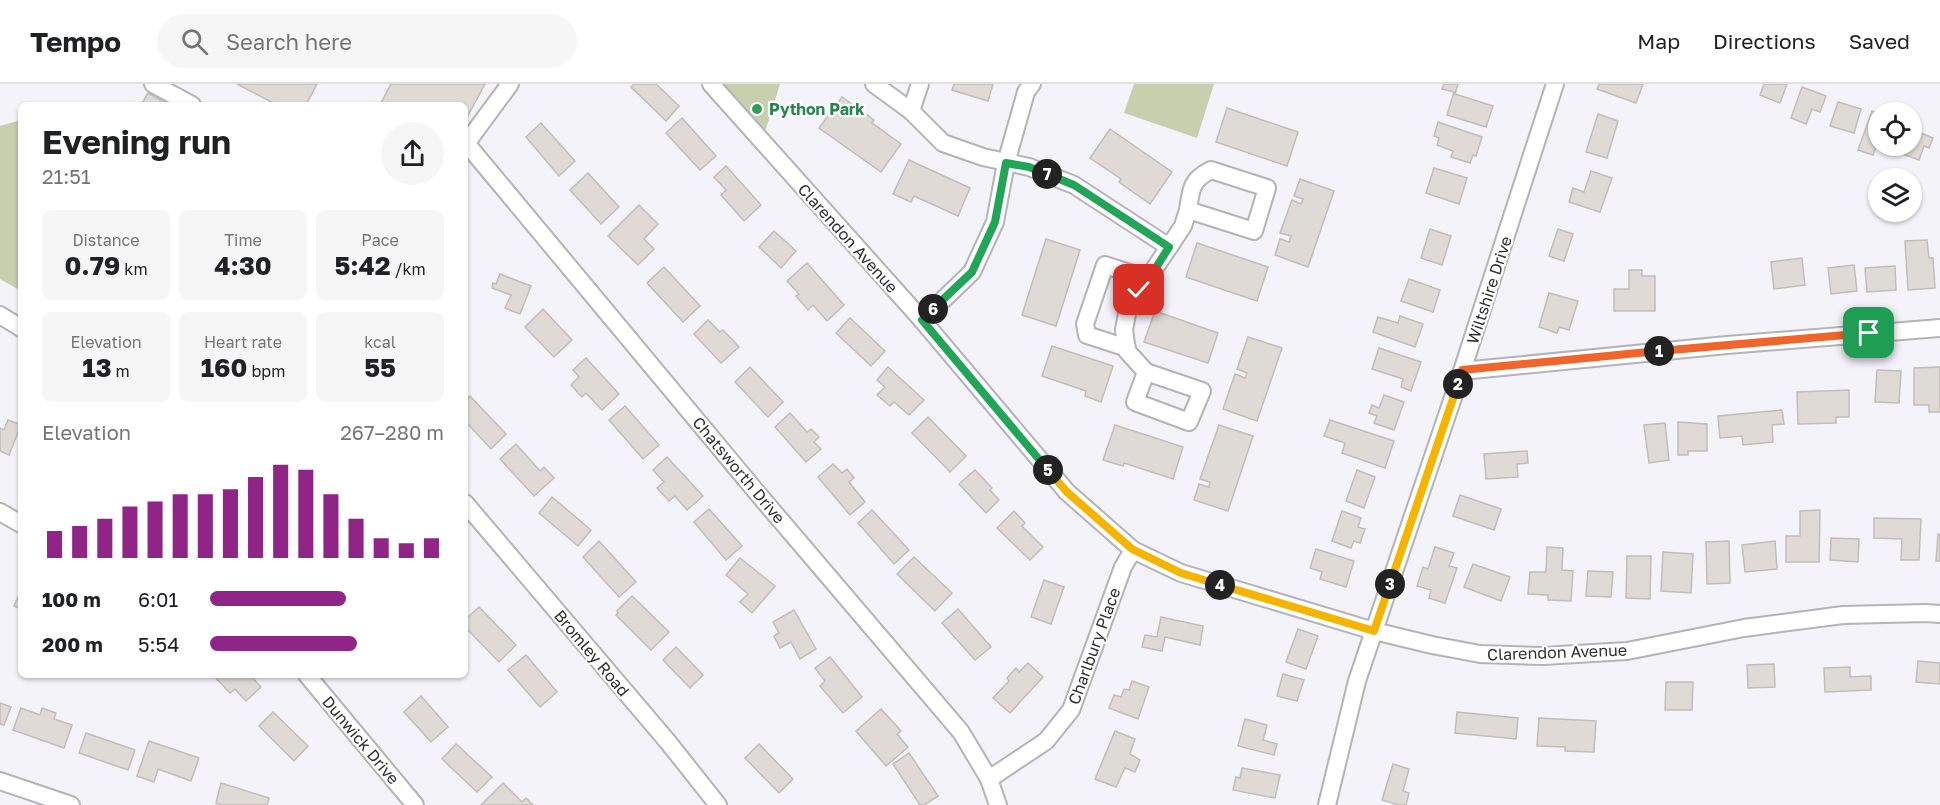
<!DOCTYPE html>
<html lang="en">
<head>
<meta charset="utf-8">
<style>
	body { margin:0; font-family:"Golos Text",sans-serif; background:#f6f6f6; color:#202124; height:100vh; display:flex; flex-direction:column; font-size:22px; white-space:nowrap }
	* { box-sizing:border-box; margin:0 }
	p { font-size:20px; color:#757577 }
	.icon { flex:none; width:33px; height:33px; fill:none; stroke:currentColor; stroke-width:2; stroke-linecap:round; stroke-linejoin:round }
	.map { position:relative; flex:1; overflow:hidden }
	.sheet { position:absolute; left:18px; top:18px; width:450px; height:576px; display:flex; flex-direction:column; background:#fff; border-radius:9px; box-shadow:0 2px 4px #0004 }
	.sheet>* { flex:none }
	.fabs { position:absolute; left:1868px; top:18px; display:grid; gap:12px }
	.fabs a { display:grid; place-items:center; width:54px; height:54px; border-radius:50%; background:#fff; box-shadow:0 2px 4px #0004; font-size:30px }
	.pin { position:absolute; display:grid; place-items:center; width:51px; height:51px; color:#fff; margin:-26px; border-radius:12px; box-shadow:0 3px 9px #0006 }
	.km { position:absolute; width:30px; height:30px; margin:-15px; border-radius:50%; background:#222; color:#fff; font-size:16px; line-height:30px; text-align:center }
	.round { display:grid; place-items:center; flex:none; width:63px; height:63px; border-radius:32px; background:#f6f6f6 }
	.overview { display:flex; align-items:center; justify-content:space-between; height:102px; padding:0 24px }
	h1 { font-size:33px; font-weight:700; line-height:45px }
	.figures { display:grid; grid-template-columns:repeat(3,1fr); gap:9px; height:102px; padding:6px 24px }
	.figures div { display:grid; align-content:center; border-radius:9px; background:#f6f6f6; text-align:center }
	.figures b { font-size:26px; font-weight:700 }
	.figures small { font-size:16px; font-weight:400 }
	.figures p { font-size:16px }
	.chart { height:168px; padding:12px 24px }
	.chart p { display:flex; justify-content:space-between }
	.chart svg { width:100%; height:108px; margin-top:6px; stroke:#902588; stroke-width:6 }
	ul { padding:0 24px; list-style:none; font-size:20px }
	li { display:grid; grid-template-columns:96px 72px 1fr; align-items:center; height:45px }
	li i { height:15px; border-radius:8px; background:#902588 }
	header { display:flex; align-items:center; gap:36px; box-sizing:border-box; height:84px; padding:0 30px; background:#fff; border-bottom:2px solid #e0e0e0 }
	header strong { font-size:28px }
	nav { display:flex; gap:33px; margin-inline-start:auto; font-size:21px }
	.search { width:420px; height:54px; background:#f6f6f6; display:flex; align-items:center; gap:15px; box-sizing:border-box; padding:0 21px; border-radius:33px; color:#757577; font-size:22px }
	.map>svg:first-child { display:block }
</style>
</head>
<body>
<header>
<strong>Tempo</strong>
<div class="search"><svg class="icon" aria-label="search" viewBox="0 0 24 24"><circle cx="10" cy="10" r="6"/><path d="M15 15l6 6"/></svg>Search here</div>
<nav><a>Map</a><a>Directions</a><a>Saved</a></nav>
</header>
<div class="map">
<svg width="1940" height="721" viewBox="0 0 1940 721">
	<rect width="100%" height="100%" fill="#f4f3fa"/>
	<g fill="#c8cfaf">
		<polygon points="720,0 780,0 764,51"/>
		<polygon points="1134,0 1214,0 1197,54 1124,29"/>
		<polygon points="21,36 21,207 0,195 0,42"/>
	</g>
	<g fill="#dfdad5" stroke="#c2bdb8" stroke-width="1.5">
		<polygon points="237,0 317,0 306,21 277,21"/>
		<polygon points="391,0 485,0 465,37 465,21 380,21"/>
		<polygon points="634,0 656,0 679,22 666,37 631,3"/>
		<polygon points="954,0 993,0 988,17 952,6"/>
		<polygon points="1444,0 1458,0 1455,10 1493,22 1486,43 1447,31 1454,8 1442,5"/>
		<polygon points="1599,0 1643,0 1636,19 1597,5"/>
		<polygon points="1764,0 1787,0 1780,19 1760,11"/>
		<polygon points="1802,3 1826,12 1820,28 1812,25 1806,40 1791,34"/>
		<polygon points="148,9 169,21 141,21"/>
		<polygon points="842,13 874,36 872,39 901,60 881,88 819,44"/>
		<polygon points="1838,18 1861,25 1854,49 1830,42"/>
		<polygon points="1227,24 1298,48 1287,82 1216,58"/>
		<polygon points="1872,27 1878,29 1878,57 1873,71 1858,66"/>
		<polygon points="1598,30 1618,37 1607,74 1586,68"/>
		<polygon points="682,34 716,72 700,86 666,49"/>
		<polygon points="1438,38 1482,53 1476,72 1473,71 1470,79 1451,73 1453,67 1437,61 1439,54 1434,52"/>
		<polygon points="541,39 575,77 559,92 526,53"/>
		<polygon points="1110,45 1172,88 1150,120 1119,98 1121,95 1090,74"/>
		<polygon points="1911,45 1933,54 1929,64 1924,62 1919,76 1900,69 1903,62 1911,62"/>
		<polygon points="909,76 970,104 958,132 914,112 911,118 893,110"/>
		<polygon points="726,82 761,121 744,137 721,111 726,106 714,93"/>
		<polygon points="1434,84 1467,94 1459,120 1426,109"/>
		<polygon points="1591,87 1612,94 1600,128 1569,118 1573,104 1584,108"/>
		<polygon points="588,89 619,123 601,140 570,106"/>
		<polygon points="1300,95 1334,107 1308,183 1275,171 1280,155 1289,158 1291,152 1280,149 1292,116 1301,120 1303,115 1294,112"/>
		<polygon points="639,121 658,140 644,155 654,165 638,181 608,152"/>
		<polygon points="1430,145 1451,152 1442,181 1421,174"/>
		<polygon points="1558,145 1573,150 1564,177 1549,172"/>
		<polygon points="774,147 796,167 781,184 759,163"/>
		<polygon points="1046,155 1080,166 1056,242 1022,231"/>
		<polygon points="1927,156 1929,174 1933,174 1935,204 1908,206 1905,157"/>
		<polygon points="1197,159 1268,183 1257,217 1186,193"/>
		<polygon points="1802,174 1805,201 1774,205 1771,178"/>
		<polygon points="807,179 844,221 827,237 813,221 808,226 796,212 799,210 787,197"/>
		<polygon points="1854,181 1857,207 1831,210 1828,184"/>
		<polygon points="1895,182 1896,206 1867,208 1865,184"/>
		<polygon points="664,183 700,222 683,238 647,199"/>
		<polygon points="1629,186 1642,186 1642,192 1655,192 1655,227 1614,227 1614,205 1629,205"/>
		<polygon points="500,190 531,202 520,230 505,224 511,211 492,204 493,199 496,200"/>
		<polygon points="1409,195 1440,206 1433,228 1401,217"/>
		<polygon points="1549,209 1578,217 1569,246 1559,243 1557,249 1539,243"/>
		<polygon points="543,225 572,256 554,273 525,243"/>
		<polygon points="1155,227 1218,249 1208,279 1144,258"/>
		<polygon points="1400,232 1423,240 1415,263 1373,248 1378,233 1398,239"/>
		<polygon points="850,234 885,267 871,282 836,249"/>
		<polygon points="708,236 720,248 723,246 739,263 721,279 694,250"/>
		<polygon points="1248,253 1282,264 1257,337 1223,325 1235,290 1245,294 1247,289 1237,285"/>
		<polygon points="1052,262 1113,282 1101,318 1085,312 1086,307 1042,292"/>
		<polygon points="1379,264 1421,278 1411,307 1401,303 1403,295 1372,285"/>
		<polygon points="586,274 619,310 602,326 586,309 582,313 571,301 579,293 573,286"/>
		<polygon points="750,283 783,318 768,333 735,298"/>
		<polygon points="888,283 924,316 909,331 894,318 890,322 877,311 885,303 877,296"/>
		<polygon points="1940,283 1940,328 1929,328 1929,321 1914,321 1914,284"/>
		<polygon points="1877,286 1901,287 1899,319 1875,318"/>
		<polygon points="1849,306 1849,333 1836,333 1836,339 1798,340 1797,308"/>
		<polygon points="1384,311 1404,318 1394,346 1374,339 1377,332 1369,329 1372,321 1379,324"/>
		<polygon points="470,312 506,350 491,365 465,337 465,317"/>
		<polygon points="625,322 659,361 643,375 609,336"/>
		<polygon points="1782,326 1784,340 1772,341 1773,358 1743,361 1742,352 1720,354 1718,332"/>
		<polygon points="790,329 807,348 811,345 819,353 814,358 821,365 806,378 775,343"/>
		<polygon points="928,333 966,372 950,388 912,349"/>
		<polygon points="8,336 21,341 9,371 0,367 0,344 4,346"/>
		<polygon points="1330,336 1394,357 1385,384 1342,369 1345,359 1324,352"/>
		<polygon points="1678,338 1707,340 1707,367 1688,367 1688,371 1678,371"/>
		<polygon points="1665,339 1669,376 1649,379 1644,341"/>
		<polygon points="1115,341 1183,363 1173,395 1124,379 1123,382 1103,376"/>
		<polygon points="1219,341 1253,352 1228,427 1194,416 1199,400 1209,403 1210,398 1200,395"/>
		<polygon points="516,360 540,387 544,383 554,394 534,412 500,375"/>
		<polygon points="1527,367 1528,379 1517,380 1518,393 1486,395 1484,370"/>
		<polygon points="667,373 703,412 687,426 675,412 669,417 657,404 664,398 653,386"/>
		<polygon points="833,380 842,389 847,385 854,394 849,398 865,418 850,431 818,393"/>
		<polygon points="975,386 992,404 990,406 999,416 986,429 959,400"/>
		<polygon points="1357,386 1375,393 1364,424 1346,417"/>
		<polygon points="1460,411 1501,425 1494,446 1453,432"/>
		<polygon points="552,413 591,446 578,462 539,429"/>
		<polygon points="709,425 742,462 726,476 694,438"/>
		<polygon points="872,426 909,466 894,480 858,439"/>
		<polygon points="1820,426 1819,478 1786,478 1786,452 1800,452 1800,427"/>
		<polygon points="1014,427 1025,439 1022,442 1043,463 1030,476 997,444"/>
		<polygon points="1342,427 1361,434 1358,443 1365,445 1360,459 1354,457 1351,464 1332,457"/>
		<polygon points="1874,434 1921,435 1919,476 1901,476 1902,455 1874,454"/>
		<polygon points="1938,450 1940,451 1940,477 1936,477"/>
		<polygon points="1831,454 1859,455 1858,478 1830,476"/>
		<polygon points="599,457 636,498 619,513 583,473"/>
		<polygon points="1729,457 1730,499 1707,500 1706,458"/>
		<polygon points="1775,457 1777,485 1745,488 1742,461"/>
		<polygon points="1435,463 1454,469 1449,482 1457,484 1445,519 1429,514 1431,506 1417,502 1423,483 1428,485"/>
		<polygon points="1547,463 1563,464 1562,486 1573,487 1571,517 1548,516 1548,511 1528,510 1530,488 1546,488"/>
		<polygon points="1316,465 1354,477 1346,503 1320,495 1322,488 1310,484"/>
		<polygon points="1663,468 1693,470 1691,509 1661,507"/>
		<polygon points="1627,472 1651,472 1650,515 1626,514"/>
		<polygon points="914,473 952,509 935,527 897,490"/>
		<polygon points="740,474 775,502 752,529 740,518 748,510 726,491"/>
		<polygon points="1473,480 1510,493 1501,517 1464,503"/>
		<polygon points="1588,487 1613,488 1611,513 1586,512"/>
		<polygon points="1044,496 1064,503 1051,540 1031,533"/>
		<polygon points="21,506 21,525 14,522"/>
		<polygon points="632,512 669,548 651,566 616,531 618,529 617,527"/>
		<polygon points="479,523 516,561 499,578 465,543 465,536"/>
		<polygon points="958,525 991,563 975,576 942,539"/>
		<polygon points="794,526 816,565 800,575 791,558 780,564 774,552 779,549 773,538"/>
		<polygon points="1161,533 1203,542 1200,561 1165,553 1162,567 1142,563 1145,551 1157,553"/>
		<polygon points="1298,545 1318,552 1306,585 1286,578"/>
		<polygon points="676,563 703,591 690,604 663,576"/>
		<polygon points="526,571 557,608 540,623 508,586"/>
		<polygon points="830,573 862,613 843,629 820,602 825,597 815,584"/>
		<polygon points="1918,577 1940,579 1940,600 1916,598"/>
		<polygon points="1028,579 1043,593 1010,629 993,614 1009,597 1007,594 1016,584 1019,588"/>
		<polygon points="1774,580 1775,603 1748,604 1747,581"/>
		<polygon points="1850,583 1850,593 1871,592 1871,606 1825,608 1824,584"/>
		<polygon points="1283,590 1304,596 1297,617 1277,612"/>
		<polygon points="213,591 250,591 261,603 246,617 235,605 230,609"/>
		<polygon points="1132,597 1149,603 1138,635 1109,624 1114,611 1121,613 1124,605 1129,606"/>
		<polygon points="1666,598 1693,598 1692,626 1665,626"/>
		<polygon points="421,612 448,643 431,658 404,628"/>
		<polygon points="0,619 11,623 4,641 0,640"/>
		<polygon points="21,624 40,631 42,624 56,629 54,635 72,641 64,664 13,646"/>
		<polygon points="881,625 901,647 897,650 908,663 886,682 856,647"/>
		<polygon points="273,628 308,662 294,677 259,642"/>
		<polygon points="1457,628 1518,634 1516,655 1455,649"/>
		<polygon points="1539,634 1596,637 1594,668 1565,667 1565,663 1537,662"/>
		<polygon points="1245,635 1267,641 1263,656 1277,660 1274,671 1238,662"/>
		<polygon points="1115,647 1135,655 1130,670 1140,676 1135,688 1125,684 1116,703 1095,695"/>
		<polygon points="86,649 135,666 128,686 79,669"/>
		<polygon points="149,657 199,674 191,697 158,685 154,698 137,692"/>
		<polygon points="456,660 492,693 477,708 442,675"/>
		<polygon points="759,660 793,695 779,709 745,674"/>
		<polygon points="909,669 938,712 924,721 920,721 893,680"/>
		<polygon points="1393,680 1409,685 1403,707 1409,709 1406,721 1399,721 1382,716"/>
		<polygon points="1242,684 1280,691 1275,714 1233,706 1236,693 1240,694"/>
		<polygon points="221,699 269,714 267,721 221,721 216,719"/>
		<polygon points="503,699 522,718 526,714 533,721 481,721"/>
	</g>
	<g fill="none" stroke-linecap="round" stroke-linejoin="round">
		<defs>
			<g id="minor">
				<polyline points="153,0 192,21"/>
				<polyline points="711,0 922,236 1067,408 1133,466 1181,489 1374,547 1432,561 1480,570 1543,572 1627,567 1744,544 1843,531 1926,529 1940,530"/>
				<polyline points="874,0 911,27 943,59 983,73 1029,83 1074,101 1169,163 1128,224 1124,246 1127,267 1146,288 1135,318 1189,338 1202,307 1146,288"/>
				<polyline points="911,27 920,0"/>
				<polyline points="466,59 759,411 961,648 989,695 998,721"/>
				<polyline points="465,61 510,0"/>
				<path d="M1169,163L1183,142L1188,126L1254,147L1267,104L1211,86C1191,96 1191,105 1188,126"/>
				<polyline points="0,231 21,244"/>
				<polyline points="922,236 972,188 995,138 1006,79 1026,8 1032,0"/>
				<polyline points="1127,264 1087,251 1085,240 1105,181 1148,195"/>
				<polyline points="1462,287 1727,261 1940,244"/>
				<polyline points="465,419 668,658 718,721"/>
				<polyline points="0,428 21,440"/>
				<polyline points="307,591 415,721"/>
				<polyline points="989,695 1046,657 1071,626 1123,483 1133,466"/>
				<polyline points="0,697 71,721"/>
				<polyline points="1327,721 1357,597 1462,287 1555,0"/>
			</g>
		</defs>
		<use href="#minor" stroke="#b3b3b9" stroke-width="20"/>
		<use href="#minor" stroke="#fff" stroke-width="16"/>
	</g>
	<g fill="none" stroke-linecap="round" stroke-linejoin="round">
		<defs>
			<polyline id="split-1" points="1659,267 1869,249"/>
			<polyline id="split-2" points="1458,300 1462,286 1659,267"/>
			<polyline id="split-3" points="1390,500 1458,300"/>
			<polyline id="split-4" points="1220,501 1374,547 1390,500"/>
			<polyline id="split-5" points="1048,386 1067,408 1132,465 1181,489 1220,501"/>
			<polyline id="split-6" points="933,225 922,236 1048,386"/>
			<polyline id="split-7" points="933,225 972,188 995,138 1006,79 1029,83 1047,90"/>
			<polyline id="split-8" points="1047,90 1074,101 1169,163 1152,190 1139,206"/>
		</defs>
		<use href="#split-1" stroke="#fff" stroke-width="12"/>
		<use href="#split-2" stroke="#fff" stroke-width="12"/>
		<use href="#split-3" stroke="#fff" stroke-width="12"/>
		<use href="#split-4" stroke="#fff" stroke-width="12"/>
		<use href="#split-5" stroke="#fff" stroke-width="12"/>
		<use href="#split-6" stroke="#fff" stroke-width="12"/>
		<use href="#split-7" stroke="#fff" stroke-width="12"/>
		<use href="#split-8" stroke="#fff" stroke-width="12"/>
		<use href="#split-1" stroke="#f0652b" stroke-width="8"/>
		<use href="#split-2" stroke="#f0652b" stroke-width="8"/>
		<use href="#split-3" stroke="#f5b400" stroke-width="8"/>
		<use href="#split-4" stroke="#f5b400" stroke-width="8"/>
		<use href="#split-5" stroke="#f5b400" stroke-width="8"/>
		<use href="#split-6" stroke="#22a559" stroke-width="8"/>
		<use href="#split-7" stroke="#22a559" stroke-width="8"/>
		<use href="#split-8" stroke="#22a559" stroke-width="8"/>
	</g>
	<circle fill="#2e9e5b" stroke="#fff" stroke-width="2" cx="757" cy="25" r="6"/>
	<g text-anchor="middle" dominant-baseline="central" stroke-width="4.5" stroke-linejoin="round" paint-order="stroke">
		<g font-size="16" font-weight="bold" fill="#27864d" stroke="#fff" text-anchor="start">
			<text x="769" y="25">Python Park</text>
		</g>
		<g font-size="16" fill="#2f2f31" stroke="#fff">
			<text transform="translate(848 154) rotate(48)">Clarendon Avenue</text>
			<text transform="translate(1489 206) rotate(-72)">Wiltshire Drive</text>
			<text transform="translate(739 386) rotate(50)">Chatsworth Drive</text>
			<text transform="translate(1094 562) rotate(-70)">Charlbury Place</text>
			<text transform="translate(1557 568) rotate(-2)">Clarendon Avenue</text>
			<text transform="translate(592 569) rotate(50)">Bromley Road</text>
			<text transform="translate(361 656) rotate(50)">Dunwick Drive</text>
		</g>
	</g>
</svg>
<div class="fabs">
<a><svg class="icon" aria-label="locate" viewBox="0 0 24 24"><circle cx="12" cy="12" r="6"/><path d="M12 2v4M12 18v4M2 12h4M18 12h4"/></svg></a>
<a><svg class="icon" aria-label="layers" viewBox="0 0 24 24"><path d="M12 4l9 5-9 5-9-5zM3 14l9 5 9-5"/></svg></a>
</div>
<div class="pin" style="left:1869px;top:249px;background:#1e9e55"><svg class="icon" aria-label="arrive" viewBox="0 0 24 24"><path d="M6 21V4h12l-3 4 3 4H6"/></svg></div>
<div class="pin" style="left:1139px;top:206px;background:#d93025"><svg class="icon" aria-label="check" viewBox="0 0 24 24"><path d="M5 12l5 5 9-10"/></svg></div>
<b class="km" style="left:1659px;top:267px">1</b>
<b class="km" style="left:1458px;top:300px">2</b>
<b class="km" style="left:1390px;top:500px">3</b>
<b class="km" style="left:1220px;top:501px">4</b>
<b class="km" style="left:1048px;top:386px">5</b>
<b class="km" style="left:933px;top:225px">6</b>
<b class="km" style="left:1047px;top:90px">7</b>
<section class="sheet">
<div class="overview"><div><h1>Evening run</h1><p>21:51</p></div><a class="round"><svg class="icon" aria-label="share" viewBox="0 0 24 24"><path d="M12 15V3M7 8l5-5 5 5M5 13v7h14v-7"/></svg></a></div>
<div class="figures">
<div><p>Distance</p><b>0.79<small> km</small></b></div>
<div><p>Time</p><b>4:30</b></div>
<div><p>Pace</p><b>5:42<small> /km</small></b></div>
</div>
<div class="figures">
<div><p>Elevation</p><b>13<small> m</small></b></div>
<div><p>Heart rate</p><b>160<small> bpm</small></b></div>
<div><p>kcal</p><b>55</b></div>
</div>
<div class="chart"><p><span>Elevation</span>267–280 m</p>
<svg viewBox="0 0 160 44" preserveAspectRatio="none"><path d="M5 44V33M15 44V31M25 44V28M35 44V23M45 44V21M55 44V18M65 44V18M75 44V16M85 44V11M95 44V6M105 44V8M115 44V18M125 44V28M135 44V36M145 44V38M155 44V36"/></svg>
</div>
<ul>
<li><b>100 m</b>6:01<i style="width:58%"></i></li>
<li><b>200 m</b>5:54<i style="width:63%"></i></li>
</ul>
</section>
</div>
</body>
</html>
